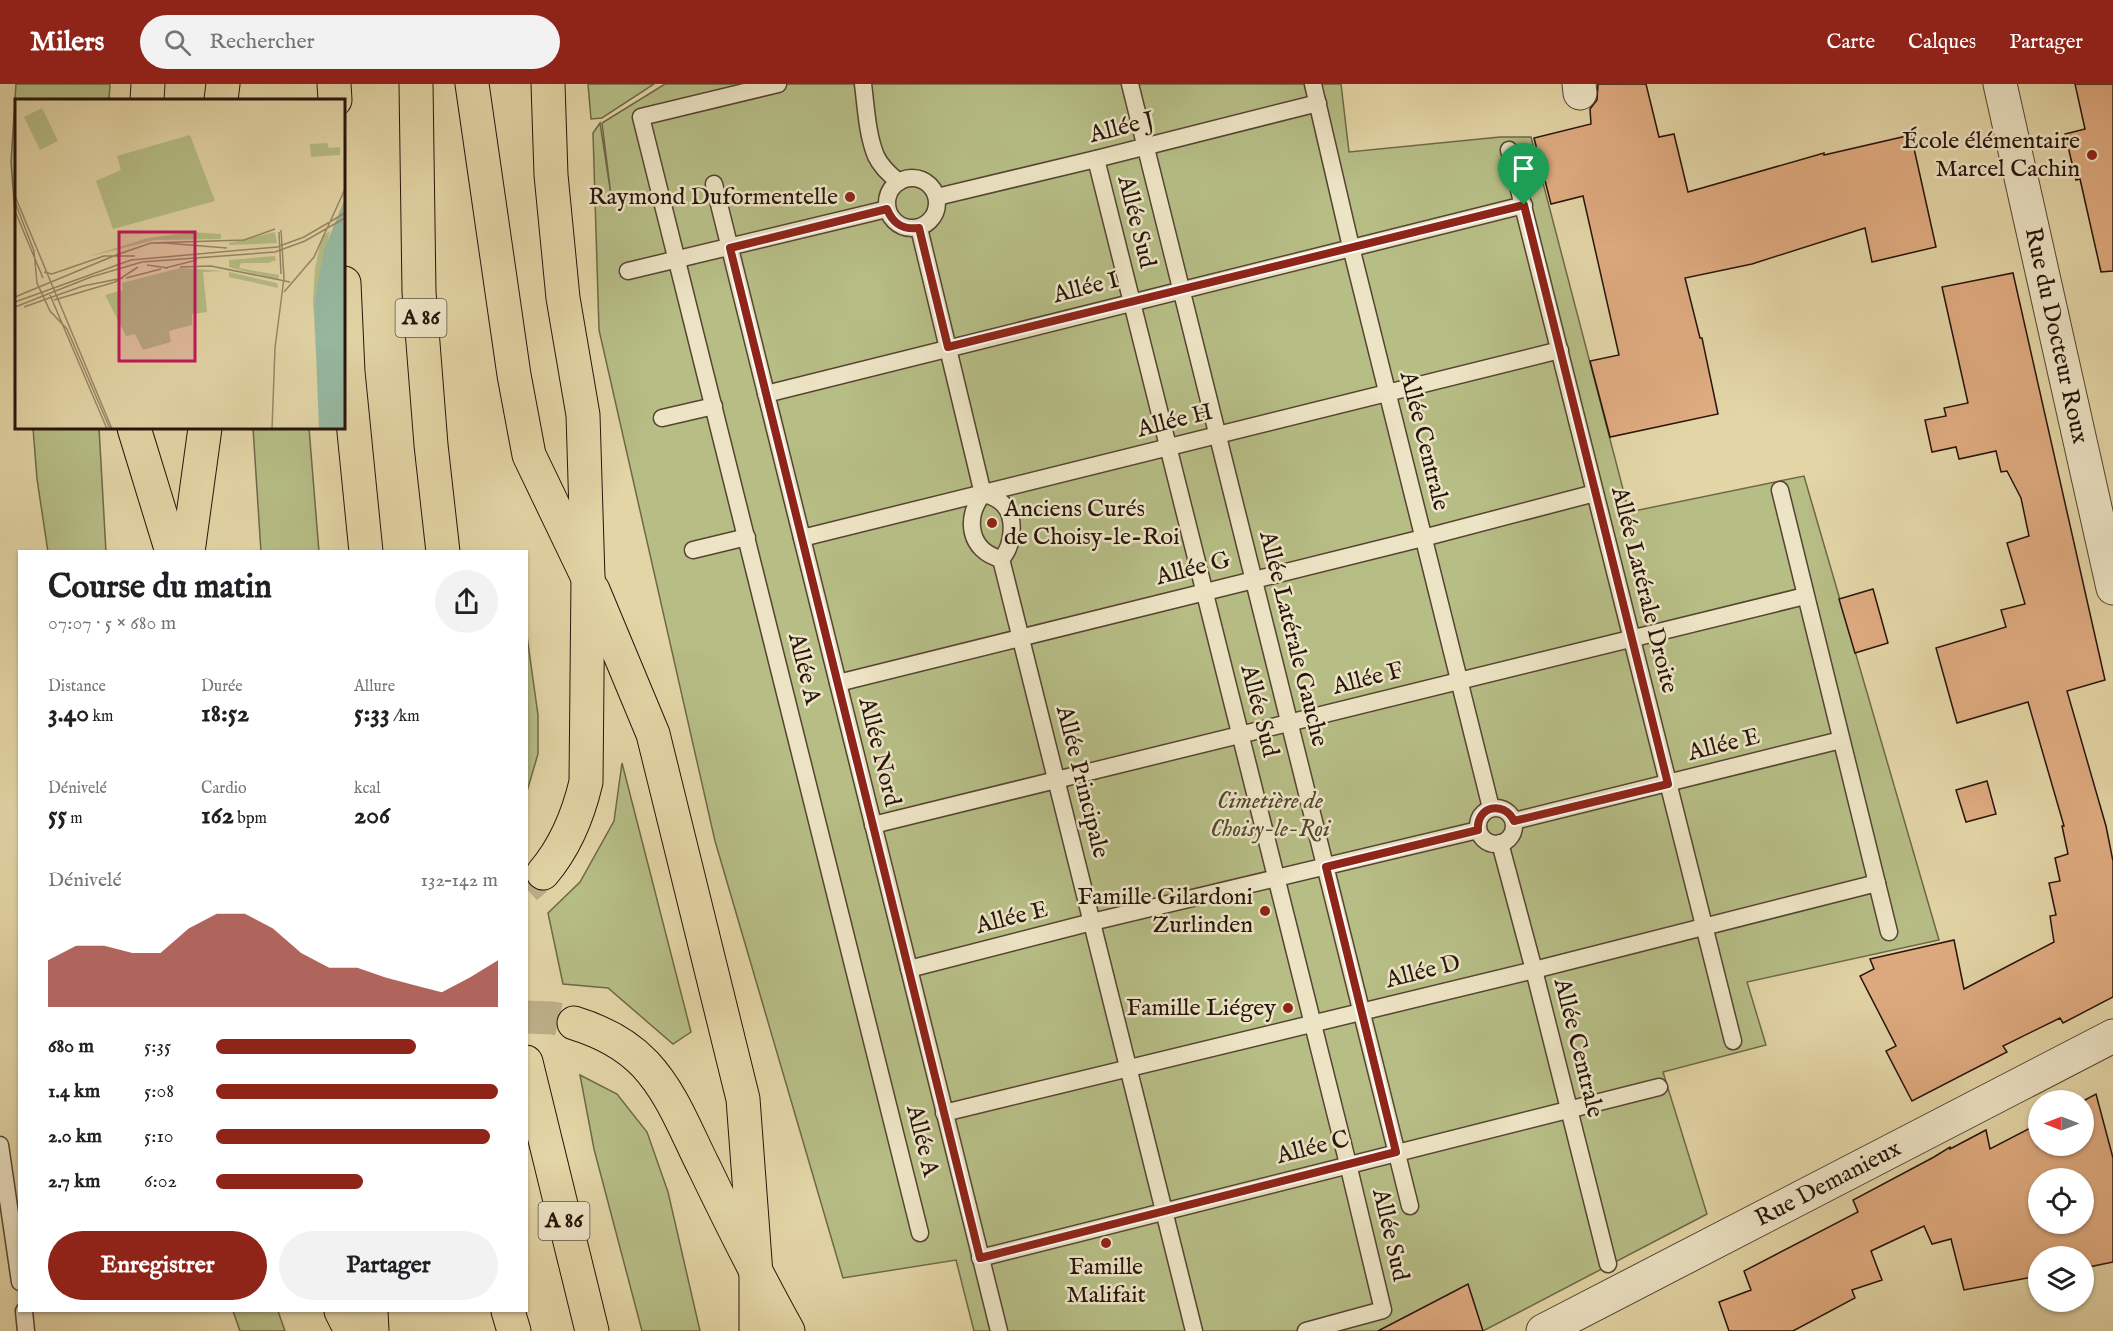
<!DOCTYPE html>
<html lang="fr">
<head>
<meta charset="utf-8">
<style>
	body { margin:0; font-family:"IM FELL English",serif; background:#f2f2f2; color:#202124; height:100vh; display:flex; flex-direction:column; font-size:22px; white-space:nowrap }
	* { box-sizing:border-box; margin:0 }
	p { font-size:20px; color:#757577 }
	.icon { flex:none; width:33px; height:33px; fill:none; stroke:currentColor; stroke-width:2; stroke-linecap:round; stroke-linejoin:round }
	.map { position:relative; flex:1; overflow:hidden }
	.side { position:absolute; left:18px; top:466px; width:510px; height:762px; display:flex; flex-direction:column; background:#fff; border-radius:0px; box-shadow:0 2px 4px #0004 }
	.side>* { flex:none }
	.needle { width:39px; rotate:270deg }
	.fabs { position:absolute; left:2028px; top:1006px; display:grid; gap:12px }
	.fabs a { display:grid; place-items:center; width:66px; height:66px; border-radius:50%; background:#fff; box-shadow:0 2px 4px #0004; font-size:30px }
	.pin { position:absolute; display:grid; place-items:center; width:51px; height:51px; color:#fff; margin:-62px -26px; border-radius:50% 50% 50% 0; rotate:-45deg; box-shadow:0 0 6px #0007 }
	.pin .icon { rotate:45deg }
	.round { display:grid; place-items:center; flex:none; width:63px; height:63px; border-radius:32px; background:#f2f2f2 }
	.headline { display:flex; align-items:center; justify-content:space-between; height:102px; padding:0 30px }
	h1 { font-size:33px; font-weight:800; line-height:45px }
	.stats { display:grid; grid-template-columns:repeat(3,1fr); gap:9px; height:102px; padding:6px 30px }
	.stats div { display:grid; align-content:center }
	.stats b { font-size:26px; font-weight:800 }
	.stats small { font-size:16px; font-weight:400 }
	.stats p { font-size:16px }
	.chart { height:168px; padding:12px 30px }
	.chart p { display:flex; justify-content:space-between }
	.chart svg { width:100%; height:108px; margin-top:6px; fill:#8f2418; opacity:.7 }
	.button { display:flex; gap:12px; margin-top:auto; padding:12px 30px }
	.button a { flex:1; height:69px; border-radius:36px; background:#8f2418; color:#fff; font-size:24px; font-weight:800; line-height:69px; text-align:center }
	.button a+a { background:#f2f2f2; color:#202124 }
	ul { padding:0 30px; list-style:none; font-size:20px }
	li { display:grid; grid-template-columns:96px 72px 1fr; align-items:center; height:45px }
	li i { height:15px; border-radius:8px; background:#8f2418 }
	header { display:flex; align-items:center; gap:36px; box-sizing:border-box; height:84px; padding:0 30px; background:#8f2418; color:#fff }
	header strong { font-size:28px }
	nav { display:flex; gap:33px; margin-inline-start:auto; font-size:21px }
	.search { width:420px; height:54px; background:#f2f2f2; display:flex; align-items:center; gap:15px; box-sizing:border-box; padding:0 21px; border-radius:33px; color:#757577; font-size:22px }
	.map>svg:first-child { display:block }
</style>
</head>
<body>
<header>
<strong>Milers</strong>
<div class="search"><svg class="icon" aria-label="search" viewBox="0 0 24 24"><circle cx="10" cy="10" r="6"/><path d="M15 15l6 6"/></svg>Rechercher</div>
<nav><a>Carte</a><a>Calques</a><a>Partager</a></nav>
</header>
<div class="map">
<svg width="2113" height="1247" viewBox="0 0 2113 1247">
	<rect width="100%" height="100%" fill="#e3d5a6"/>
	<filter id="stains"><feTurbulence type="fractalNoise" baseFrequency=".00333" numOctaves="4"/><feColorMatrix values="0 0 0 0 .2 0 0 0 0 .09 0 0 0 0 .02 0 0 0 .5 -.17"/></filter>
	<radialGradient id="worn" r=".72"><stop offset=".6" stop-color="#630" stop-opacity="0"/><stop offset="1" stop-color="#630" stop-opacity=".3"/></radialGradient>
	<g fill="#b6bd85" stroke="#6e6848" stroke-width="1.5">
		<polygon points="16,0 110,0 109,16 16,16 16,142 11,78"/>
		<polygon points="588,0 654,0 602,34 591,35"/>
		<polygon points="665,0 1341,0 1349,68 1500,53 1531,53 1629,428 1804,392 1939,856 1747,898 1766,961 1663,988 1707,1130 1483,1247 974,1247 956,1176 843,1194 715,757 599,246 593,49 600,39 611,111 602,39"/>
		<polygon points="33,344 99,344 106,468 48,468 37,395"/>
		<polygon points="253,344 309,344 319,468 261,468"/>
		<polygon points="527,552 538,631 538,670 527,707"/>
		<polygon points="622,679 691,948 673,960 608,904 563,900 548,829 580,798 614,737"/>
		<polygon points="580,991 617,1010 647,1048 668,1108 700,1247 642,1247 594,1065"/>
		<polygon points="233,1227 278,1227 285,1247 240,1247"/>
	</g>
	<g fill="#dfab80" stroke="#27140c" stroke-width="1.5" fill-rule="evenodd">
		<polygon points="1598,0 1646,0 1659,53 1674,50 1688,108 1824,69 1824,71 1911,51 1936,163 1872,178 1865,144 1752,180 1685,194 1700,254 1702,254 1718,330 1610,353 1590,277 1619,271 1583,112 1551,120 1534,54 1591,40 1590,25 1597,16"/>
		<polygon points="2075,0 2113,0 2113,187 2101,188 2080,95 2076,96 2065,50 2085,45"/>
		<polygon points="2013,189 2105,596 2067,607 2106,742 2113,777 2113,913 2063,939 2060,934 2003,962 2007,968 1912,1017 1886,967 1896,962 1860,892 1874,885 1870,875 1954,856 1964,905 2054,858 2050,832 2056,831 2049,799 2060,797 2055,774 2068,770 2062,742 2064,742 2028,618 1957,639 1936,564 2006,543 2001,526 2025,520 2007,459 2029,452 2021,414 2007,387 2001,388 1996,367 1959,375 1956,363 1932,368 1925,336 1946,332 1944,324 1968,319 1942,203"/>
		<polygon points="1873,505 1888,559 1855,569 1839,515"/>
		<polygon points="1987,697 1996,730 1966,738 1956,706"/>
		<path d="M2096,1010L2113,1074V1178L2084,1184V1173H2038V1192L1964,1206L1951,1155L1932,1160L1924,1142L1871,1167L1882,1196L1852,1206L1855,1214L1793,1247H1729L1719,1218L1751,1206L1744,1187L1858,1128L1853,1116L1934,1073L1950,1063V1065L1986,1046L1990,1065L2038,1040V1062H2084L2083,1017ZM2038,1095H2084V1140H2038Z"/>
		<polygon points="1468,1200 1483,1247 1378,1247 1453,1208"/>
	</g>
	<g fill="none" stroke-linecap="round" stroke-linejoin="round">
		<g stroke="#bdae87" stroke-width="33" stroke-dasharray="33 16" stroke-linecap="butt">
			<polyline points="526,804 543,789"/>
			<polyline points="526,933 553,934 574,939"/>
		</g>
		<defs>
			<g id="service">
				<polyline points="778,0 641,33 920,1149"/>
				<path d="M863,0C866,23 867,50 876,72C881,83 890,91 899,98"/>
				<polyline points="1130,0 1410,1122"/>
				<polyline points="1313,0 1351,163 1491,724"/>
				<polyline points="1509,66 1733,957"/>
				<polyline points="1096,75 1348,1080 1383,1226 1306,1247"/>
				<circle cx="912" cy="119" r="25"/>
				<polyline points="714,100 999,1247"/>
				<polyline points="937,113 1096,75 1318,19"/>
				<polyline points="919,144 983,410"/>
				<polyline points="628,187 887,125"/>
				<polyline points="766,310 1524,121"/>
				<polyline points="662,334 714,322"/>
				<polyline points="1780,406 1889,848"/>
				<path d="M983,410C991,412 998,414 1004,421C1016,434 1013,463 1001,475C969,467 964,434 983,410Z"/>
				<polyline points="802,454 1560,266"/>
				<polyline points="693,466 747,453"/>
				<polyline points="1001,475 1194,1247"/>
				<polyline points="838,599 1423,454 1595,409"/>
				<circle cx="1496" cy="742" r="18"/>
				<polyline points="1514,737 1841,656"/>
				<polyline points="873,741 1805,512"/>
				<polyline points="1500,759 1534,886 1608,1180"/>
				<polyline points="909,885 1092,838 1478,746"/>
				<polyline points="944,1029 1534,886 1877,799"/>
				<polyline points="0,1061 20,1198"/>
				<polyline points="980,1174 1659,1003"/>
				<polyline points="24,1227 26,1247"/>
			</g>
			<g id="minor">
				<polyline points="1579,0 1580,9"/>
				<path id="s1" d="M2000,0L2113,504"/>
				<path id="s2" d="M1543,1247L2113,952"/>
			</g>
			<g id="primary">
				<polyline points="147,16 148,0"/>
				<polyline points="134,344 172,468"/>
				<polyline points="593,506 653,650 743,1015 756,1190"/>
				<path d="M543,789C566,762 578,732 586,698L588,494L583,331L563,214L551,91L548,0"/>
				<path d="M574,939C600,947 626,960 645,980C673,1010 686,1048 704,1083C731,1139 758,1193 788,1247"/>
				<polyline points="341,1227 351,1247"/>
				<polyline points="371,1227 372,1247"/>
			</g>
			<g id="motorway">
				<polyline points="334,0 335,16"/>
				<polyline points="416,0 419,208 431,361 443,468"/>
				<polyline points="472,0 514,291 529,371 588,494"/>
				<polyline points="221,16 223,0"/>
				<polyline points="344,199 348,288 366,468"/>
				<polyline points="188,468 205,344"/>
				<polyline points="526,978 592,1247"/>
				<polyline points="756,1190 756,1247"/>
				<polyline points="508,1227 514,1247"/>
			</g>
		</defs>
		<use href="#service" stroke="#564432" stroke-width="19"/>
		<use href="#minor" stroke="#564432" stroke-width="35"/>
		<use href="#primary" stroke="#27140c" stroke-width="35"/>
		<use href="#motorway" stroke="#27140c" stroke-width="35"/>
		<use href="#service" stroke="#ede4c5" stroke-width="16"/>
		<use href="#minor" stroke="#ede4c5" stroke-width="33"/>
		<use href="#primary" stroke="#e3d5a6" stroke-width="33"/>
		<use href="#motorway" stroke="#e3d5a6" stroke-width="33"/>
	</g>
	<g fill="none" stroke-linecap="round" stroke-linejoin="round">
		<defs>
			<path id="route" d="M1524,121L1668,700L1514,737C1504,716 1476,722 1478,746L1326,783L1396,1068L980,1174L730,164L887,125C893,140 903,146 919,144L948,263Z"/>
		</defs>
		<use href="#route" stroke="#fff" stroke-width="12"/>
		<use href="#route" stroke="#8f2418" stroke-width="8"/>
	</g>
	<g fill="#8f2418" stroke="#ede4c5" stroke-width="2">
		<circle cx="2092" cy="71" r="6"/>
		<circle cx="850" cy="113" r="6"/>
		<circle cx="992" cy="439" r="6"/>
		<circle cx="1265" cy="827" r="6"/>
		<circle cx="1288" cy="924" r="6"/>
		<circle cx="1106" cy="1159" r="6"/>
	</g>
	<g text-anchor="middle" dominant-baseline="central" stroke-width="5" stroke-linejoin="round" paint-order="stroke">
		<g fill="#ede4c5" stroke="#625244" stroke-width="1.5">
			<rect x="395.5" y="215" width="51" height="38" rx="4.5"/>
			<rect x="538.5" y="1118" width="51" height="38" rx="4.5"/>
		</g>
		<g font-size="22" font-weight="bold" fill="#27140c">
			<text x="421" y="234">A 86</text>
			<text x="564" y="1137">A 86</text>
		</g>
		<g font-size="24" fill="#27140c" stroke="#ede4c5">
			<text transform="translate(1122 44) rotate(-14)">Allée J</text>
			<text transform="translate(1136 138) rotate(76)">Allée Sud</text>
			<text transform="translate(1086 204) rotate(-14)">Allée I</text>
			<text stroke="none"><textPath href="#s1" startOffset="258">Rue du Docteur Roux</textPath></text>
			<text transform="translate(1175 337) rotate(-14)">Allée H</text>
			<text transform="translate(1424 357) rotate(76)">Allée Centrale</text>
			<text transform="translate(1193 485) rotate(-14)">Allée G</text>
			<text transform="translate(1644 506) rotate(76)">Allée Latérale Droite</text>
			<text transform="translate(1293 555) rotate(76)">Allée Latérale Gauche</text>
			<text transform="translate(804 585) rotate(76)">Allée A</text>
			<text transform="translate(1368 595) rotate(-14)">Allée F</text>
			<text transform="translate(1259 627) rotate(76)">Allée Sud</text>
			<text transform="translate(1724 661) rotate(-14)">Allée E</text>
			<text transform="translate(879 668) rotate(76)">Allée Nord</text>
			<text transform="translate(1082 698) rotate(76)">Allée Principale</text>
			<text transform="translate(1012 834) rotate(-14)">Allée E</text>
			<text transform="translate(1423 888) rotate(-14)">Allée D</text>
			<text transform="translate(1578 964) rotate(76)">Allée Centrale</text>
			<text transform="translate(922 1057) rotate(76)">Allée A</text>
			<text transform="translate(1313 1064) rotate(-14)">Allée C</text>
			<text stroke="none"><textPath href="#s2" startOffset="321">Rue Demanieux</textPath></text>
			<text transform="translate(1390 1151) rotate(77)">Allée Sud</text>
		</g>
		<g font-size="24" fill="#27140c" stroke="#ede4c5" text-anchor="end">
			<text x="2080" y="57">École élémentaire<tspan x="2080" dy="28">Marcel Cachin</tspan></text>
			<text x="838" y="113">Raymond Duformentelle</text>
			<text x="1004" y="425" text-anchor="start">Anciens Curés<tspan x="1004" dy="28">de Choisy-le-Roi</tspan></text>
			<text x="1253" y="813">Famille Gilardoni<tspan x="1253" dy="28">Zurlinden</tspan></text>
			<text x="1276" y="924">Famille Liégey</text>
			<text x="1106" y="1183" text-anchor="middle">Famille<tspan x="1106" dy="28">Malifait</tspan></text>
		</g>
		<g font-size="24" font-style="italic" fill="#524730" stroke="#ede4c5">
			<text x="1270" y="717">Cimetière de<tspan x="1270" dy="28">Choisy-le-Roi</tspan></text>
		</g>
	</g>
	<g transform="translate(15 15)">
		<rect width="330" height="330" fill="#e3d5a6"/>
		<path d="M27,9L43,42L25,51L9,18ZM175,36L200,102L98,130L81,82L106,71L102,57ZM312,44L314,49L325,48V56L296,58L295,45ZM315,132L299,203L301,258L298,200L300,169L307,137ZM176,133L206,135V140L140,141L72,158L133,139ZM260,133L262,144L214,146V144ZM260,157L261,161L253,164H226L224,169L264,176L263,181L214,168V161ZM165,169L209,172L188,173L192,213L177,215V226L154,232L156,243L128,251L120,235L111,237L90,196L108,191L107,184ZM214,173L262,184L263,189L214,178Z" fill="#b6bd85"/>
		<path d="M330,99V330H304L299,204L309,151Z" fill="#97b9a1"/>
		<path fill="none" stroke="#988868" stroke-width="1.5" d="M0,97L97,330M0,103L19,152L22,184L35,212L52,230L95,330M0,112L28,179M264,133L266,175M150,144L212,149M101,156L136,144L229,141L260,130M132,166L153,169M165,168L196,167L275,183M150,169L182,161M29,173L37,175L89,157H120M111,179L146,170M269,193L299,158L330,90M35,196L92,330M0,198L101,156M39,201L100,183L123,168M0,203L116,161L262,148L289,138L330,114M0,208L76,178L127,163L260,153L290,142L330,119M9,208L68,187L108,179M257,330L260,249L269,179L266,131"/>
		<path fill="#c2185b" fill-opacity="0.15" stroke="#c2185b" stroke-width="3" d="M104,133H180V262H104Z"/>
		<rect width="330" height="330" fill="none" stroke="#27140c" stroke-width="3"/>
	</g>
	<rect width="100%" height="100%" filter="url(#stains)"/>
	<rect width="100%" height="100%" fill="url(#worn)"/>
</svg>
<div class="fabs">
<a><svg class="needle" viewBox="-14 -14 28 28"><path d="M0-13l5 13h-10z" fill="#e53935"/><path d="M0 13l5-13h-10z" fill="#757577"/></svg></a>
<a><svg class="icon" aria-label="locate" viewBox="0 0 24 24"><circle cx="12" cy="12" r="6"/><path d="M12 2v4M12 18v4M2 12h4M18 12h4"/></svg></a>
<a><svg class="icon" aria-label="layers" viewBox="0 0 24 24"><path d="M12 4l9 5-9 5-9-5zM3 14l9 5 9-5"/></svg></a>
</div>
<div class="pin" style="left:1524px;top:121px;background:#1e9e55"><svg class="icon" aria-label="arrive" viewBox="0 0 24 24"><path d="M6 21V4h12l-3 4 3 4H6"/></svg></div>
<section class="side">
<div class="headline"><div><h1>Course du matin</h1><p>07:07 · 5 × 680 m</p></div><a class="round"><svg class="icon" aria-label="share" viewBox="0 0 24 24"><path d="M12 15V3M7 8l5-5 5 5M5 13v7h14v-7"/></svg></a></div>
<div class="stats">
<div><p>Distance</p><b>3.40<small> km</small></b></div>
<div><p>Durée</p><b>18:52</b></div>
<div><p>Allure</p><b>5:33<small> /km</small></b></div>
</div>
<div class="stats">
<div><p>Dénivelé</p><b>55<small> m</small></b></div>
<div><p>Cardio</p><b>162<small> bpm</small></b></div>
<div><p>kcal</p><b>206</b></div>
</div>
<div class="chart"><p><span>Dénivelé</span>132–142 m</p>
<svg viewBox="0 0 160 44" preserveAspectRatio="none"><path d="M0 44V25L10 19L20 19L30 22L40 22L50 12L60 6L70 6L80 12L90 22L100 28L110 28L120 32L130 35L140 38L150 32L160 25V44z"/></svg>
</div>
<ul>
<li><b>680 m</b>5:35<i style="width:71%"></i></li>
<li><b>1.4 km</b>5:08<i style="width:100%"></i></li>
<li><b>2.0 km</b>5:10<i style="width:97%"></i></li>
<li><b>2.7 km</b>6:02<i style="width:52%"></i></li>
</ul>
<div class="button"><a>Enregistrer</a><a>Partager</a></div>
</section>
</div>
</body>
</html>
